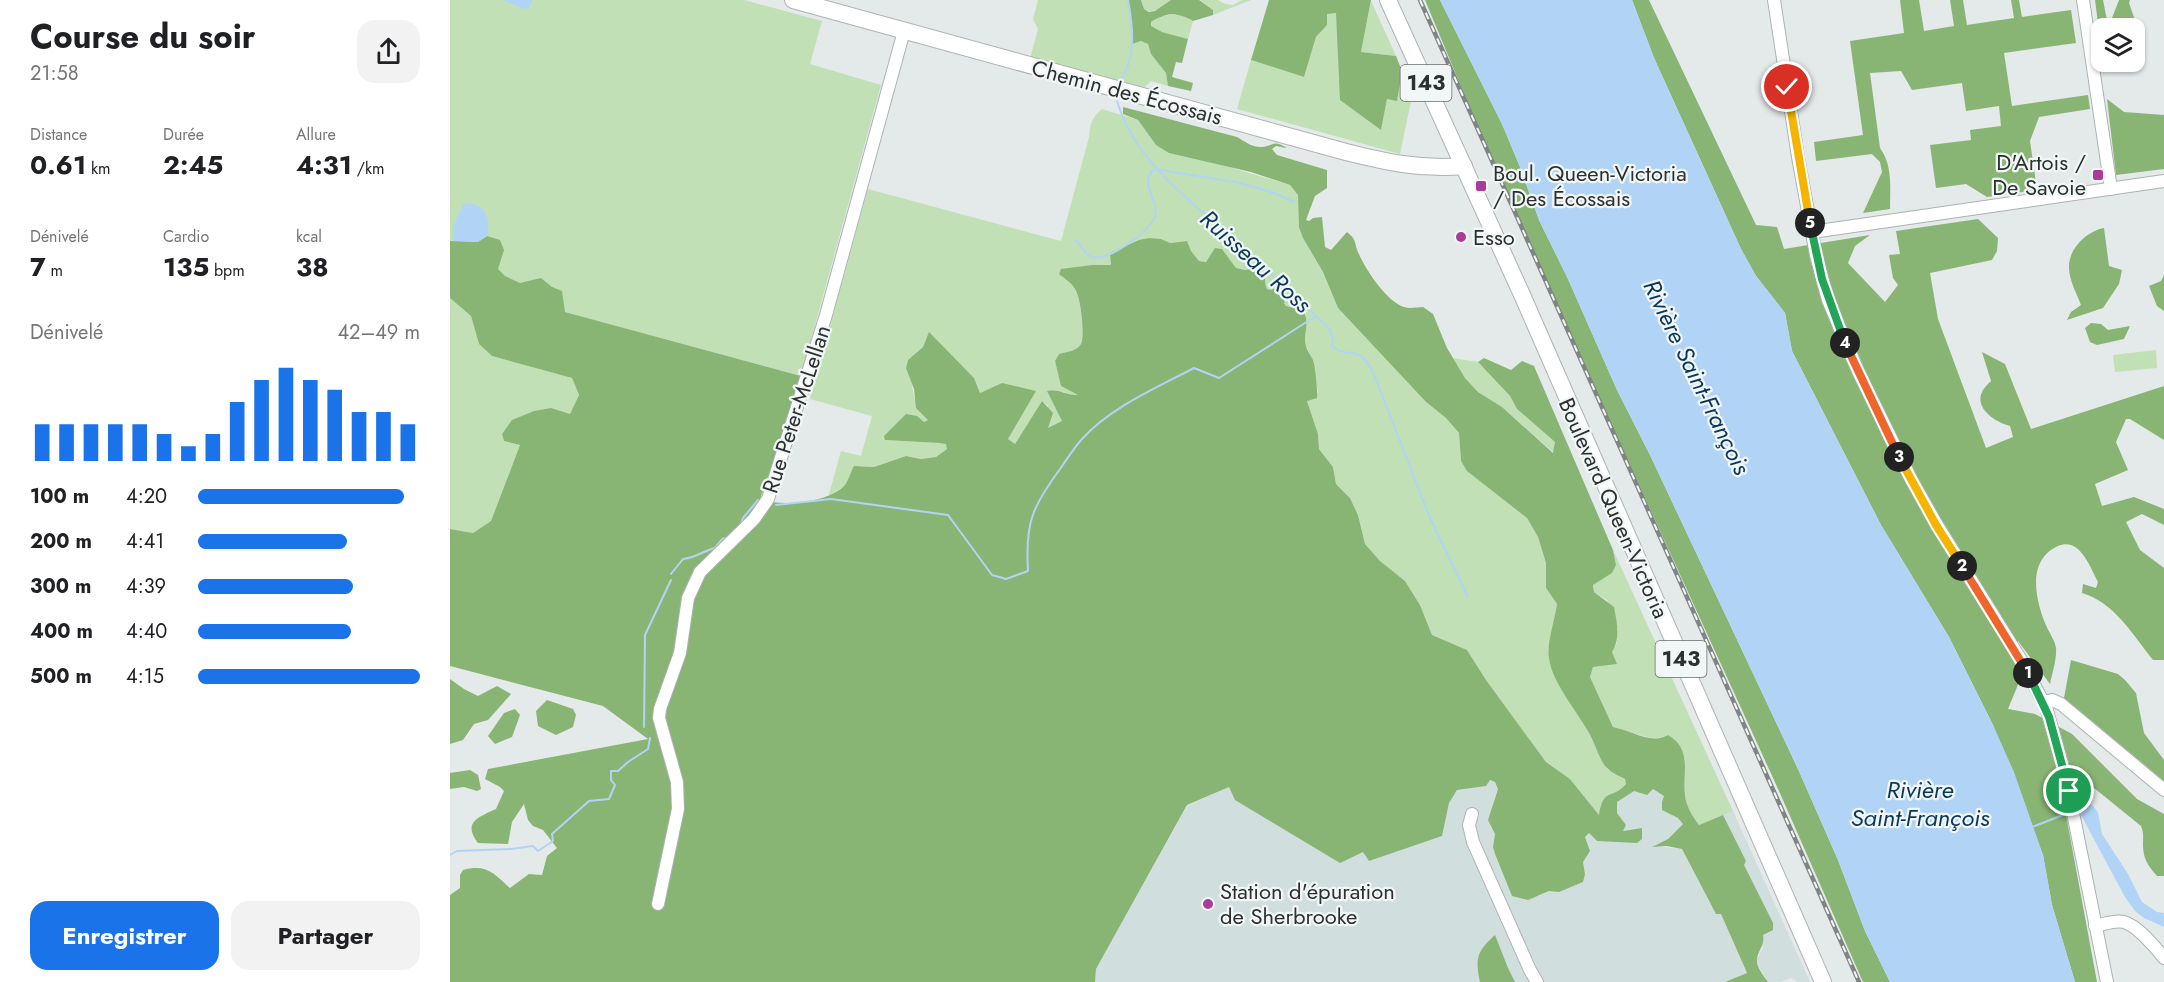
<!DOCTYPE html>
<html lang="fr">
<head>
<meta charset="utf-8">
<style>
	body { margin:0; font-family:Jost,sans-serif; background:#f2f2f2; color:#202124; height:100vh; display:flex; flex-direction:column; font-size:22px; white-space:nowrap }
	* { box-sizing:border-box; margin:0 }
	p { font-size:20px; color:#757577 }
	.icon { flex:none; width:33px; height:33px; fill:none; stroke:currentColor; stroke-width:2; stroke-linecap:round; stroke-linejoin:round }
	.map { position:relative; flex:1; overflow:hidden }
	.drawer { display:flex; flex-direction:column; background:#fff; width:450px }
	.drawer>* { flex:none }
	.controls { position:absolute; left:1641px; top:18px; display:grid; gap:12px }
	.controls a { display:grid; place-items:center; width:54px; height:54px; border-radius:12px; background:#fff; box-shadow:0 2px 4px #0004; font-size:30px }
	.pin { position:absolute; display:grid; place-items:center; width:51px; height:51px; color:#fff; margin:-26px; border:3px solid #fff; border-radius:50%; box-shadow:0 2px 6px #0007 }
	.km { position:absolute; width:30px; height:30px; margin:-15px; border-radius:50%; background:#222; color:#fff; font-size:16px; line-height:30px; text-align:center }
	.round { display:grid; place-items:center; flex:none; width:63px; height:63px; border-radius:18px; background:#f2f2f2 }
	.head { display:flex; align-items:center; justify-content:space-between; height:102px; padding:0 30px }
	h1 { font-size:33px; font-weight:700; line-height:45px }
	.metrics { display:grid; grid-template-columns:repeat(3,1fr); gap:9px; height:102px; padding:6px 30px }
	.metrics div { display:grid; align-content:center }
	.metrics b { font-size:26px; font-weight:700 }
	.metrics small { font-size:16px; font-weight:400 }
	.metrics p { font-size:16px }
	.chart { height:168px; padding:12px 30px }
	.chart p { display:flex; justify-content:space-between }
	.chart svg { width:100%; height:108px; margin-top:6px; stroke:#1a73e8; stroke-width:6 }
	.action { display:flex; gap:12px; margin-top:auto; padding:12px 30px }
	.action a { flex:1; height:69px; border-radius:18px; background:#1a73e8; color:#fff; font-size:24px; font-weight:700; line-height:69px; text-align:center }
	.action a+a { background:#f2f2f2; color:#202124 }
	ul { padding:0 30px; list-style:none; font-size:20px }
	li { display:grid; grid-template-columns:96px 72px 1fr; align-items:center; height:45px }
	li i { height:15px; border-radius:8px; background:#1a73e8 }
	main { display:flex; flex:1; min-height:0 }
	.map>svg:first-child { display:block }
</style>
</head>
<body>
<main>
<section class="drawer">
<div class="head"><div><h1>Course du soir</h1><p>21:58</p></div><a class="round"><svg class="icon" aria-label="share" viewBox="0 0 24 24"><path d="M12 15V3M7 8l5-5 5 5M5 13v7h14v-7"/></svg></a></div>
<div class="metrics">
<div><p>Distance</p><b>0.61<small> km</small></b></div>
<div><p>Durée</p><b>2:45</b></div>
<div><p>Allure</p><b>4:31<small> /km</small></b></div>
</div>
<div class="metrics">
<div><p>Dénivelé</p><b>7<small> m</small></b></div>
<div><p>Cardio</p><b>135<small> bpm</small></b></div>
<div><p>kcal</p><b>38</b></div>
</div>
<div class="chart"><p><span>Dénivelé</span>42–49 m</p>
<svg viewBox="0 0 160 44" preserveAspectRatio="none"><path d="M5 44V29M15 44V29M25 44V29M35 44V29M45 44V29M55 44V33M65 44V38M75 44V33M85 44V20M95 44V11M105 44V6M115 44V11M125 44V15M135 44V24M145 44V24M155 44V29"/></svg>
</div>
<ul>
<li><b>100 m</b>4:20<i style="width:93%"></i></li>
<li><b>200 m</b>4:41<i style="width:67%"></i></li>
<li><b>300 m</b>4:39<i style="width:70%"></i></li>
<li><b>400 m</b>4:40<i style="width:69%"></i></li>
<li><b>500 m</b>4:15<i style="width:100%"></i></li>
</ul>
<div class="action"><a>Enregistrer</a><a>Partager</a></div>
</section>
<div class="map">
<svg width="1714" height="982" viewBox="0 0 1714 982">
	<rect width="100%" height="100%" fill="#e4e9e9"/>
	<g fill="#d0dfde">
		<polygon points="1040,780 1045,782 1048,789 1044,799 1040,826 1046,834 1043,847 1089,896 1099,891 1104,891 1135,874 1133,862 1136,856 1135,837 1139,833 1147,841 1188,827 1173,831 1176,825 1167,813 1167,802 1173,797 1184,791 1203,789 1214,796 1223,816 1229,818 1233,824 1218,839 1204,846 1232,849 1266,914 1271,914 1297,974 1275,982 645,982 646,969 737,806 779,787 913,852 991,836 999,803 1007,790 1036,786"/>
		<polygon points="1283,811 1360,982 1347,982 1342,978 1330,982 1318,982 1309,967 1307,959 1313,948 1294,865 1296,861 1273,815"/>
	</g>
	<g fill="#c2e0b5">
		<polygon points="0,0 294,0 372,21 360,64 431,85 351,376 0,281"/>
		<polygon points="588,0 678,0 682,23 682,44 691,41 698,44 701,54 716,73 718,86 701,81 693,89 580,59 588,29 583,19"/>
		<path d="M691,0H721C713,7 704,15 694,9Z"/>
		<polygon points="750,0 768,0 775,4 783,5 792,0 801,0 763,15 763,10"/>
		<polygon points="921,1 946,56 911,52"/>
		<polygon points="877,13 886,13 931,129 937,99 947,100 952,71 963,92 950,154 787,109 801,60 854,77 866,37 877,25"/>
		<polygon points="729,14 743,21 738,39 712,32 700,26 701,22 711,16"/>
		<path d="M652,109L688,120L706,145L840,185L848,195L853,238L873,272L888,308L976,402L996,418L1009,433L1011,461L1077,518L1088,537L1096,563V588L1107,604L1104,625L1098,649L1099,661L1106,679L1130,715L1157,769L1175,779L1176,784C1164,799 1149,790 1150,816L1120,779L1096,762L1036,680L1017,650L982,635L970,605L955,581L930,561L915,544L908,515L900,498L886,484L883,467L869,449L868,434L857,401L868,392L864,371V362L856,346V314L852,309L836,306L821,290L817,289C813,281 817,275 813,267L795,270L785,268L772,249H766L755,262L749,261L741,251L736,241L719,243L711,239L689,240L661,253V265H642L611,270L609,274C615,279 623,285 626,291C631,300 635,335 631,344C627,351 616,352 609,354L605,361L611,386L630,396C618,396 609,388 597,391L613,421L598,429V406L592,401L565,444L558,439L534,391L530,393L524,378L479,333L473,347L458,360L456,368L461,378L464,397L478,420L435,440L489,443L497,444V449L486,457L471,459L456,456L424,467L410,466L394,486L378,498L391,451L411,456L422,416L360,399L418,189L611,241L639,137C640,124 642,117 652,109Z"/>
		<path d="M0,298L21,316L29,344L42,356L122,378L129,395L120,414C90,412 72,407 52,434L54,441L70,445L41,521L23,533L0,529Z"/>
		<polygon points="1706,350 1707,368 1665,372 1663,355"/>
		<polygon points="1003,358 1028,362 1060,396 1067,409 1105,442 1104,453 1052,407 1028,392 1015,378"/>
		<path d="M1163,550L1283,811L1249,825C1243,817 1236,806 1235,795C1232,774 1243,749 1218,735C1202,744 1180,730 1163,727L1140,677L1143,667L1166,664L1161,652L1167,643L1168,629L1157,600L1144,592L1143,584L1162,573L1166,565Z"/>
	</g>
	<g fill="#89b574">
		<path d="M678,0H691L694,9L699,12L705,11L721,0H749L763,10V15L743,21C726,12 718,12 701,22V26L712,32L738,39L732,63L726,62L722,77L743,83L741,91L718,86L716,73L701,54L698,44L691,41L682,44V23Z"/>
		<polygon points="819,0 921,0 911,52 946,56 952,71 947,101 937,99 931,130 890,100 886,13 877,14 877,25 866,37 854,77 801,60"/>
		<polygon points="975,0 990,0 1052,124 1070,167 1089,220 1118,279 1167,390 1200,455 1348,769 1388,860 1415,931 1440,982 1413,982 1329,791 1054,190"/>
		<path d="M1182,0H1199L1306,225L1327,227L1334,249L1420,235L1405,246L1398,263L1435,302L1448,285L1443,278L1439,255L1450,254L1446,231L1528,219L1548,238L1547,251L1542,260L1480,273L1488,319L1536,448L1563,437L1560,426C1547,423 1524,409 1532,392C1533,389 1538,384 1541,381L1532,352L1555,364L1581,429L1714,386V440L1680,419H1676L1666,442L1678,470L1645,484L1652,506L1684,497L1714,509V525L1692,514L1676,522L1690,550L1714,568V660H1703C1683,635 1664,602 1632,593L1633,584L1646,588L1648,582C1640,567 1630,537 1608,546C1577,560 1585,598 1595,623C1598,631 1605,640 1606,648C1607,659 1602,674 1600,684L1568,641L1557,648L1572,675L1558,709L1585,714L1622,734L1687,799L1714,814V876H1707C1698,866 1693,858 1693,845C1693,837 1694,833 1691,826L1633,779L1625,774L1609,777L1647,982H1625L1602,905L1593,855L1543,725L1499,637L1431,525L1342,351L1335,313L1306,276L1291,249L1204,58Z"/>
		<path d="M1450,0H1469L1474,31L1504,26L1500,0H1513L1517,25L1564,18L1561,0H1569L1572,17L1621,10L1626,43L1554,53L1562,106L1638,95L1640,109L1589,117L1580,141L1587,190L1537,197L1516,184L1486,188L1480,145L1521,140L1520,130L1551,126L1549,106L1516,111L1512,83L1462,90L1451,71L1420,73L1430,148C1443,166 1440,188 1440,209L1413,213L1432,172L1430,162L1422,154L1366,161L1364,142L1413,135L1400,41L1454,33Z"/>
		<polygon points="1645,0 1653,0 1657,20 1662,18 1669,0 1680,0 1679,3 1693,43 1685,42 1684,28 1652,28 1650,39"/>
		<polygon points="1657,99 1674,112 1714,115 1714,169 1666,175"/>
		<path d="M673,107L787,137C794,141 803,148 812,147C825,146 822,139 837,148L826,146L822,149L827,155L877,170V188L865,196L856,220L859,221L863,218L872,217L875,247L881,250L897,232C907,240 904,242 908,252C915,269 937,302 954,307C960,309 967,307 973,307L983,314L997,348L1015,378L1028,392L1052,407L1103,453L1105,442L1067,409L1060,396L1028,362L1034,358L1061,370L1072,361L1084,366L1163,550L1166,565L1162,573L1143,585L1144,592L1164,607C1167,624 1171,637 1162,652L1167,664L1143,667L1140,677L1163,727C1180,730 1202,745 1218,735C1243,749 1232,774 1235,795C1236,806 1243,817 1249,825L1273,815L1296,861L1294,865L1323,923V930L1313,935C1315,946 1308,950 1307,959C1306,967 1314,976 1318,982H1275L1297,973L1271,914H1266L1232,849L1217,846L1202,847L1218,839L1233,824L1228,818L1212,810V802L1214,796L1203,789L1197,795L1184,791L1167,802V813L1176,825L1173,831L1192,828V839L1187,843L1147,841L1139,833L1135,837L1140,851L1133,862L1135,874L1133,882L1109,892L1099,891L1078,900L1062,896L1045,854L1043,847L1045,834L1038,820L1048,789L1045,782L1040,780L1036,786L1007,790L999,803L992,836L919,861L913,852L890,863L785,800L779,787L737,805L646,969L645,982H0V895L10,888V875L13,870C37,864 43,873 60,888L79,874L92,875L97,856L107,848L93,830L83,826L78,820L74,804L62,822L58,844L28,843C12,822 29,817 46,809L54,791L50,787L35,779L38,769L198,739L153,706L0,666V529L23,533L41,521L70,445L54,441L52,434L62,420L84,411L101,408L120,414L129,395L122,378L42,356L29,344L21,316L0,298V241L28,242L37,236L50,240L54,250L48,269L55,276L70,283L91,278L102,287L112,291L115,312L351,376L331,441L310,499C330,507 376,503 393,487C398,483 400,473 404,466L424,467L456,456L471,459L486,457L497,449L496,444L489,443L435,440L434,436L456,414L467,416L474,422L478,420L466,408L464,389L456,368L458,360L473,347L479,332L524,378L530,393L552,383L586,391L558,439L565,444L592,401L603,413L598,428L612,421L597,391C608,388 617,396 628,395L611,386L605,361L609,354C616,352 627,351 631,344C635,335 631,300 626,291C623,284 615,279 609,274L611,269L642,265H661L660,253L689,240L699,238L711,239L720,243L737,241L741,251L749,261L756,262L765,248L772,249L786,268L795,270L813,267C817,275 813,281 817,289L821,290L830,286L836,292L834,303L836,306L852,309C861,320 853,333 856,346C857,351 861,355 863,360C865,365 868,392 867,398L857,401L868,434L869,449L883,467L886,484L900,498L908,515L915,544L930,561L955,581L970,605L982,635L1017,650L1036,680L1096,762L1120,779L1149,815C1153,787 1162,800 1176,784L1175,779C1169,776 1160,772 1156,767C1149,759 1145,743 1139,733C1127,711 1103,684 1099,659C1096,645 1105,620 1107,604L1096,588V563L1088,537L1077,518L1017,471L1011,461L1009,433L996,418L976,402L888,308L873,272L853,238L849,227L848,195L840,185L801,172L719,153L706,145L688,120L673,114Z"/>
		<path d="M1654,228L1659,266L1672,270L1669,284L1653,308L1617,320L1621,312L1631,305C1627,294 1619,280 1619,268C1618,249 1637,231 1654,228Z"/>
		<polygon points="1714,275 1714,311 1707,306 1699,286 1711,281"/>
		<polygon points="1641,323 1651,324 1658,330 1680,326 1674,339 1647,345 1640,342 1635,328"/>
		<polygon points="1621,660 1668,674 1675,680 1686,693 1694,733 1714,760 1714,781 1614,698"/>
		<polygon points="0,679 14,689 28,696 47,686 61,694 38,720 24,724 13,740 0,744"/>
		<polygon points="97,700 123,709 126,715 123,727 106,735 88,726 86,711"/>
		<polygon points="65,709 70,715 62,737 45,744 38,736 54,713"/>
		<polygon points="20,770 28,775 31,789 27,791 14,787 0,789 0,773"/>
		<path d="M1045,935L1058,968L1065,982H1030C1025,958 1027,951 1045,935Z"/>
	</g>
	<g fill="#b1d4f6">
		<polygon points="53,0 83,0 79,8 74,9"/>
		<polygon points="990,0 1182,0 1204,58 1291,249 1306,276 1335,313 1342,351 1431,525 1499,637 1543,725 1564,772 1593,855 1602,905 1625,982 1440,982 1415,931 1388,860 1348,769 1200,455 1167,390 1118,279 1089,220 1070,167 1052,124"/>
		<path d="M18,203C37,205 41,220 37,236L28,242L4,241C0,229 8,216 13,205Z"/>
		<polygon points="1632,797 1644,807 1648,813 1652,834 1678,874 1692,902 1707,912 1714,913 1714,927 1694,918 1685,911 1675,897 1631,815 1628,798"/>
	</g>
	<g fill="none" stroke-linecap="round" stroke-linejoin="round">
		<g stroke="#b1d4f6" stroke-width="2">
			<path d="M669,82C687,59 683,27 678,0"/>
			<path d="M625,240C630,245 635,254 641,257C657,263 700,231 705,217C710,200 687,182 705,169L790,183L824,193L844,202"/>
			<path d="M867,317C877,326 885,331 882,346C900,361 906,341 923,372L980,518L1018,597"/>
			<path d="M326,505L381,499L498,515L542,575L556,579L578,571C575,523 582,507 610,469C617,459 624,448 632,439C661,407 706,388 744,368L769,378L866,316C839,290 811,264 783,238C737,198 685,161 667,101"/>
			<polyline points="291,524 293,518 308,500"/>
			<path d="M221,574L233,559C245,558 253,551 265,548L272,539L276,538"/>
			<polyline points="194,727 195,635 221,580"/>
			<polyline points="1582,827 1618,813"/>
			<polyline points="0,855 7,851 61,849 83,846 88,851 103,841 102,834 139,801 159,799 165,785 161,780 161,771 168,771 178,762 198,749 200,738"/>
		</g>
		<defs>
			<g id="minor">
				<polyline points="1324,0 1348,157 1366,255 1378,300 1408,371 1461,479 1487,525 1571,660 1596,707 1616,778 1657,982"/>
				<polyline points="1633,0 1661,189"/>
				<polyline points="1362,232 1714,181"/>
				<polyline points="1594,702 1602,700 1611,704 1714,790"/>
				<polyline points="1022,814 1019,825 1023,842 1080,970 1087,982"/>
				<polyline points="208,904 228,809 227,782 209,718 210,709 230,653 238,598 250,572 304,519 318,499 376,315 454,31"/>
				<path d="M1645,926C1655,924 1665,920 1674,922C1688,926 1705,947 1714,958"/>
			</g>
			<g id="major">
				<path d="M343,0L896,152C936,162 972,170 1014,166"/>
				<polyline points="938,0 1073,297 1373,982"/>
			</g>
		</defs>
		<use href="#minor" stroke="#adb2b2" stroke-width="14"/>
		<use href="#major" stroke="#adb2b2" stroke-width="18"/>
		<use href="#minor" stroke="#fff" stroke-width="12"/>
		<use href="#major" stroke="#fff" stroke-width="16"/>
		<defs>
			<polyline id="rail" points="970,0 1409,982"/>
		</defs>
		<use href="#rail" stroke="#808484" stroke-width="4.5"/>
		<use href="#rail" stroke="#f1f7f6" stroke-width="2" stroke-dasharray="7" stroke-linecap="butt"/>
	</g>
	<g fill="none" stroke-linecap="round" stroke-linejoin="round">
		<defs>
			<polyline id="split-1" points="1578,673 1599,717 1619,791"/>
			<polyline id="split-2" points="1512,566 1578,673"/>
			<polyline id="split-3" points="1449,457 1486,525 1512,566"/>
			<polyline id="split-4" points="1395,343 1449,457"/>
			<polyline id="split-5" points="1360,223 1372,279 1395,343"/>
			<polyline id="split-6" points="1337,87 1360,223"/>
		</defs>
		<use href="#split-1" stroke="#fff" stroke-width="12"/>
		<use href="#split-2" stroke="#fff" stroke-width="12"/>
		<use href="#split-3" stroke="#fff" stroke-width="12"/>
		<use href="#split-4" stroke="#fff" stroke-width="12"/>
		<use href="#split-5" stroke="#fff" stroke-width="12"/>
		<use href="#split-6" stroke="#fff" stroke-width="12"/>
		<use href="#split-1" stroke="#22a559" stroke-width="8"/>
		<use href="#split-2" stroke="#f0652b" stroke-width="8"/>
		<use href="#split-3" stroke="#f5b400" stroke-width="8"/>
		<use href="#split-4" stroke="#f0652b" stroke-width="8"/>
		<use href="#split-5" stroke="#22a559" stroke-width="8"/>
		<use href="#split-6" stroke="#f5b400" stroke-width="8"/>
	</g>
	<g fill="#a93c9b" stroke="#f1f7f6" stroke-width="2">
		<rect x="1642" y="169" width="12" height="12" rx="3"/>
		<rect x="1025" y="180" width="12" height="12" rx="3"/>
		<circle cx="1011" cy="237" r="6"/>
		<circle cx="758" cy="904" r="6"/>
	</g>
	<g text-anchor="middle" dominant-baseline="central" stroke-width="4.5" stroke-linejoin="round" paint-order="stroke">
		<g fill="#f1f7f6" stroke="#686c6b" stroke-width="1.5">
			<rect x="950.5" y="65" width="51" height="36" rx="4.5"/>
			<rect x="1205.5" y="641" width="51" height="36" rx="4.5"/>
		</g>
		<g font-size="21" font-weight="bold" fill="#2e3030">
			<text x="976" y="83">143</text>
			<text x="1231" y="659">143</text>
		</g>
		<g font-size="22" fill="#2e3030" stroke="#f1f7f6">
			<text transform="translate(677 92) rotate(15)">Chemin des Écossais</text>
			<text transform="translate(346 409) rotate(-72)">Rue Peter-McLellan</text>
			<text transform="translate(1164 508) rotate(66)">Boulevard Queen-Victoria</text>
		</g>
		<g font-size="22" fill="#2e3030" stroke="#f1f7f6" text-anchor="start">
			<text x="1636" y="162" text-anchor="end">D'Artois /<tspan x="1636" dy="25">De Savoie</tspan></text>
			<text x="1043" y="173">Boul. Queen-Victoria<tspan x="1043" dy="25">/ Des Écossais</tspan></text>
			<text x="1023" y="237">Esso</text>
			<text x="770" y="891">Station d'épuration<tspan x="770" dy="25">de Sherbrooke</tspan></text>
		</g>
		<g font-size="24" font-style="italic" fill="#0c375c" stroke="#f1f7f6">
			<text transform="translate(806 261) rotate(42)">Ruisseau Ross</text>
			<text transform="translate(1247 377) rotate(64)">Rivière Saint-François</text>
			<text x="1470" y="789">Rivière<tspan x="1470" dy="28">Saint-François</tspan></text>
		</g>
	</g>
</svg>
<div class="controls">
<a><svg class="icon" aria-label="layers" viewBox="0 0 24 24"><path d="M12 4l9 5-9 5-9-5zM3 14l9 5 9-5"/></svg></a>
</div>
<div class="pin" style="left:1619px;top:791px;background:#1e9e55"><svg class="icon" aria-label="arrive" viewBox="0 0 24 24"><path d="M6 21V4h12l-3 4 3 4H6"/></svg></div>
<div class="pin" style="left:1337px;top:87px;background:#d93025"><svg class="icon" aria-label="check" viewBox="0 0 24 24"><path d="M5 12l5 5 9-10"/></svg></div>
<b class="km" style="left:1578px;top:673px">1</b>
<b class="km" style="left:1512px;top:566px">2</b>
<b class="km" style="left:1449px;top:457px">3</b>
<b class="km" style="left:1395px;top:343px">4</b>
<b class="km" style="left:1360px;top:223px">5</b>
</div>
</main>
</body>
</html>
